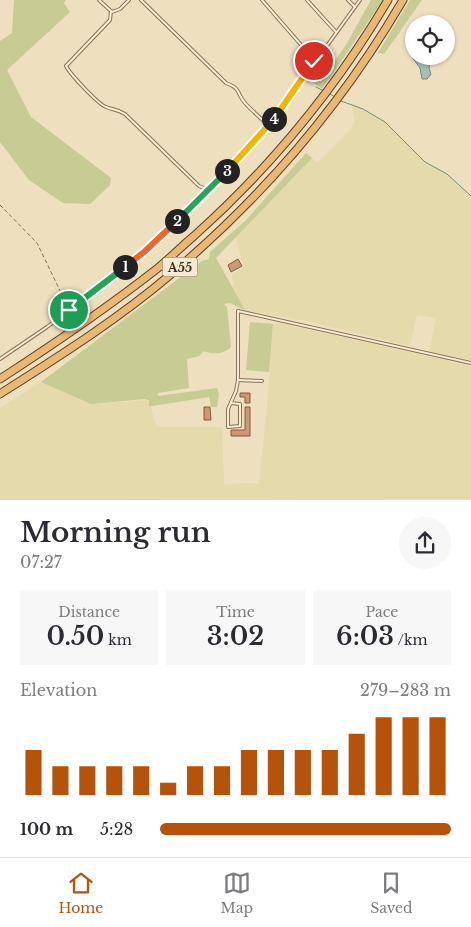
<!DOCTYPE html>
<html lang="en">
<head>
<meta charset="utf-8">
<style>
	body { margin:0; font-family:"Libre Baskerville",serif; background:#f7f7f7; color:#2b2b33; height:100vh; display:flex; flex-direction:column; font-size:19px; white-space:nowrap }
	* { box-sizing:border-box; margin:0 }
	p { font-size:16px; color:#7c7c81 }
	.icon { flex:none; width:28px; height:28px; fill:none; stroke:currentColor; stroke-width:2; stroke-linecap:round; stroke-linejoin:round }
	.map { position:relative; height:500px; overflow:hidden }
	.details { display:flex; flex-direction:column; background:#fff; flex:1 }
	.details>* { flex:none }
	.fabs { position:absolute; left:405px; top:15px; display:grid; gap:10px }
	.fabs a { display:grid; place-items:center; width:50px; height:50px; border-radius:50%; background:#fff; box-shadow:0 1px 4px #0004; font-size:25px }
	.pin { position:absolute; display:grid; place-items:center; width:42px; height:42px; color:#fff; margin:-21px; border:2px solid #fff; border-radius:50%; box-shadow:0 1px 5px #0007 }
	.km { position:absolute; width:25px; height:25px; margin:-12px; border-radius:50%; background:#222; color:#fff; font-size:14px; line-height:25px; text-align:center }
	.round { display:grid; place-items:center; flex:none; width:52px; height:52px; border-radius:26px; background:#f7f7f7 }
	.overview { display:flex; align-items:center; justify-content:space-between; height:85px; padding:0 20px }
	h1 { font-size:28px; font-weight:600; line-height:38px }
	.figures { display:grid; grid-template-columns:repeat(3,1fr); gap:8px; height:85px; padding:5px 20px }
	.figures div { display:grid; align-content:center; border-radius:0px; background:#f7f7f7; text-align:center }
	.figures b { font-size:25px; font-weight:600 }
	.figures small { font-size:14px; font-weight:400 }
	.figures p { font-size:14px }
	.chart { height:140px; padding:10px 20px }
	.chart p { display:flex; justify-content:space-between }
	.chart svg { width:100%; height:90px; margin-top:5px; stroke:#b45309; stroke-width:6 }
	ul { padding:0 20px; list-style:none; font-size:16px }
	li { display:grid; grid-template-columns:80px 60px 1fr; align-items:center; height:38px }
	li i { height:12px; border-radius:6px; background:#b45309 }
	.menu { display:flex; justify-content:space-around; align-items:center; height:70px; border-top:1px solid #e1e1e2; background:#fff; font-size:14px; color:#7c7c81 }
	.menu a { display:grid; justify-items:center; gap:2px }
	.menu .on { color:#b45309 }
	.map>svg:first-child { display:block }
</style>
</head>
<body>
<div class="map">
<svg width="471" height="500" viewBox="0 0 471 500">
	<rect width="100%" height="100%" fill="#eedfbf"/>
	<g fill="#e4daac">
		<polygon points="352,104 385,122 425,162 447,174 471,196 471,360 429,351 436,318 417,315 410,346 306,321 245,310 232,286 234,285 232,275 245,267 240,255 236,237 312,158 317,163 349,131 355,121"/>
		<polygon points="280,323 471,366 471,499 0,500 0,408 41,382 91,404 149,400 156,427 222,427 224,485 241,483 259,484 267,407 273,324"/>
	</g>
	<g fill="#c6cc93">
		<polygon points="14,0 66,0 64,3 70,12 7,70 31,117 111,178 110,185 90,204 63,203 29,180 0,142 0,41 12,33"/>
		<polygon points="371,0 383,0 322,89 315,84 316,79 321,82 347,43"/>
		<polygon points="410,0 422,0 384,54 378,53"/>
		<path d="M306,153L312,158L216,258L245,310L230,303L224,304L227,307L231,347C224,354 213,355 204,351L199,356L187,359L189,388L158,393V396L217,388L219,394L217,407H211L209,397L153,406H149V400L145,399L91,404L41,382L202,261L209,259L210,252L245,221Z"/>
		<polygon points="250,322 273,324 269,372 246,370"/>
	</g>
	<polygon fill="#a2c0b7" stroke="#6a8e84" points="414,51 414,56 426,56 430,59 429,68 431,74 427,79 422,79 420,68 412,57"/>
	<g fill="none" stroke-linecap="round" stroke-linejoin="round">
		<g stroke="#6a8e84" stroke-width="1">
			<polyline points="316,87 324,91"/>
			<polyline points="328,93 335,97"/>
			<polyline points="341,101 363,109 385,122 425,162 447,174 471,196"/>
		</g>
	</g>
	<g fill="#cd9874" stroke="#86593d">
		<polygon points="238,259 242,266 231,272 228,265"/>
		<polygon points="240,393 250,393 250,403 245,403 245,397 240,397"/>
		<polygon points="204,407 210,407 211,420 204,420"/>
		<polygon points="245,407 250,407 250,436 231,436 231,430 245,430"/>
	</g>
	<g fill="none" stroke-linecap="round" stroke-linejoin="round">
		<defs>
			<g id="service">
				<polyline points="99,0 112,12 120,9 129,0"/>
				<path d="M141,0L226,83C242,89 236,93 245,103C252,111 261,118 269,126"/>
				<polyline points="262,0 315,61"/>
				<polyline points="307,0 336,32"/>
				<polyline points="348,0 355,7"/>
				<path d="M111,11L110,20L66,66C70,74 98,104 106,107C113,110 117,109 125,114L199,186L208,190"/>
				<polyline points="0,359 47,327 144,252 221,178 269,126 360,0"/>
				<polyline points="238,380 262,381"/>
				<polyline points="231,403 240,404 240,426 228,427 228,409 236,391 238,380 238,311 471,363"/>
			</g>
			<g id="trunk">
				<path d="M0,379C54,344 107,308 158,268C170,258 182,246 194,236C270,168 336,88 388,0"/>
				<path d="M0,394C58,357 117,320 170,275C264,196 341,106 403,0"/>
			</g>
		</defs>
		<use href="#service" stroke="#877057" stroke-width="4"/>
		<use href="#trunk" stroke="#543e2c" stroke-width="9"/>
		<polyline stroke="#877057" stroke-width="1" stroke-dasharray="4 2.5" stroke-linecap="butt" points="0,205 37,243 68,307"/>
		<use href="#service" stroke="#f9edd2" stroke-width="2"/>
		<use href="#trunk" stroke="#eab872" stroke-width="7"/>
	</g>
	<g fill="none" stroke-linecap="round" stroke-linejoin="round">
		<defs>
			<polyline id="split-1" points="69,310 125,267"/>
			<polyline id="split-2" points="125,267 144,252 177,221"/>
			<polyline id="split-3" points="177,221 227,171"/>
			<polyline id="split-4" points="227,171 274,119"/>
			<polyline id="split-5" points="274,119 314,61"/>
		</defs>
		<use href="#split-1" stroke="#fff" stroke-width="10"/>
		<use href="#split-2" stroke="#fff" stroke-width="10"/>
		<use href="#split-3" stroke="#fff" stroke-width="10"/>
		<use href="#split-4" stroke="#fff" stroke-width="10"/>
		<use href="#split-5" stroke="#fff" stroke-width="10"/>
		<use href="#split-1" stroke="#22a559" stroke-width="6"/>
		<use href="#split-2" stroke="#f0652b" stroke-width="6"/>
		<use href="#split-3" stroke="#22a559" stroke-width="6"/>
		<use href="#split-4" stroke="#f5b400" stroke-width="6"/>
		<use href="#split-5" stroke="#f5b400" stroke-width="6"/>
	</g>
	<g text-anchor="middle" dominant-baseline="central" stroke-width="4.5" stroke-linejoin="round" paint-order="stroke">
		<rect fill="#f6eacf" stroke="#706252" stroke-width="1" x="162.5" y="257.5" width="35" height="19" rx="4"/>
		<g font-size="12" font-weight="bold" fill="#36281c">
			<text x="180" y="267">A55</text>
		</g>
	</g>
</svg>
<div class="fabs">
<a><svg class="icon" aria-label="locate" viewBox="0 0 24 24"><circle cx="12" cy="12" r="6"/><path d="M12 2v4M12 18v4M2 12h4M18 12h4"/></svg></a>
</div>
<div class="pin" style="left:69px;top:310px;background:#1e9e55"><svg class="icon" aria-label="arrive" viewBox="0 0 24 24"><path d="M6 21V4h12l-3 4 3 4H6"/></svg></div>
<div class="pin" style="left:314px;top:61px;background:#d93025"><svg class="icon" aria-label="check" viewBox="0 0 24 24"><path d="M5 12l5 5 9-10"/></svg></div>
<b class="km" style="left:125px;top:267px">1</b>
<b class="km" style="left:177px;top:221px">2</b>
<b class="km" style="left:227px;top:171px">3</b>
<b class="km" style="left:274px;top:119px">4</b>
</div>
<section class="details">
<div class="overview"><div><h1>Morning run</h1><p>07:27</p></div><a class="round"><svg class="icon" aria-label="share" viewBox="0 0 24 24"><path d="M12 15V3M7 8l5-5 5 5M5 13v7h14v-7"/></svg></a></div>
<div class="figures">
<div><p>Distance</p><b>0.50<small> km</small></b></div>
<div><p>Time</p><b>3:02</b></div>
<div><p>Pace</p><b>6:03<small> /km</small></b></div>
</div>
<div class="chart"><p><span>Elevation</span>279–283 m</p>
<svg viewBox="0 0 160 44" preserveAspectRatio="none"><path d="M5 44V22M15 44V30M25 44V30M35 44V30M45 44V30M55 44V38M65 44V30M75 44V30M85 44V22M95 44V22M105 44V22M115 44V22M125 44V14M135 44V6M145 44V6M155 44V6"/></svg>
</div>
<ul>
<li><b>100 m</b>5:28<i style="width:100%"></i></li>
</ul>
</section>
<nav class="menu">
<a class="on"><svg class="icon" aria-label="home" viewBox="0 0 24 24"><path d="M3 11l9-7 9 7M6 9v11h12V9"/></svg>Home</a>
<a><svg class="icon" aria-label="map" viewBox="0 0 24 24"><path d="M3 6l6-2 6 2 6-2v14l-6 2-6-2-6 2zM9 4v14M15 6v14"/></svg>Map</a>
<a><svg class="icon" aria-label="saved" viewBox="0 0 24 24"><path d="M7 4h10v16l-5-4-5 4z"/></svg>Saved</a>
</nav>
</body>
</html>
